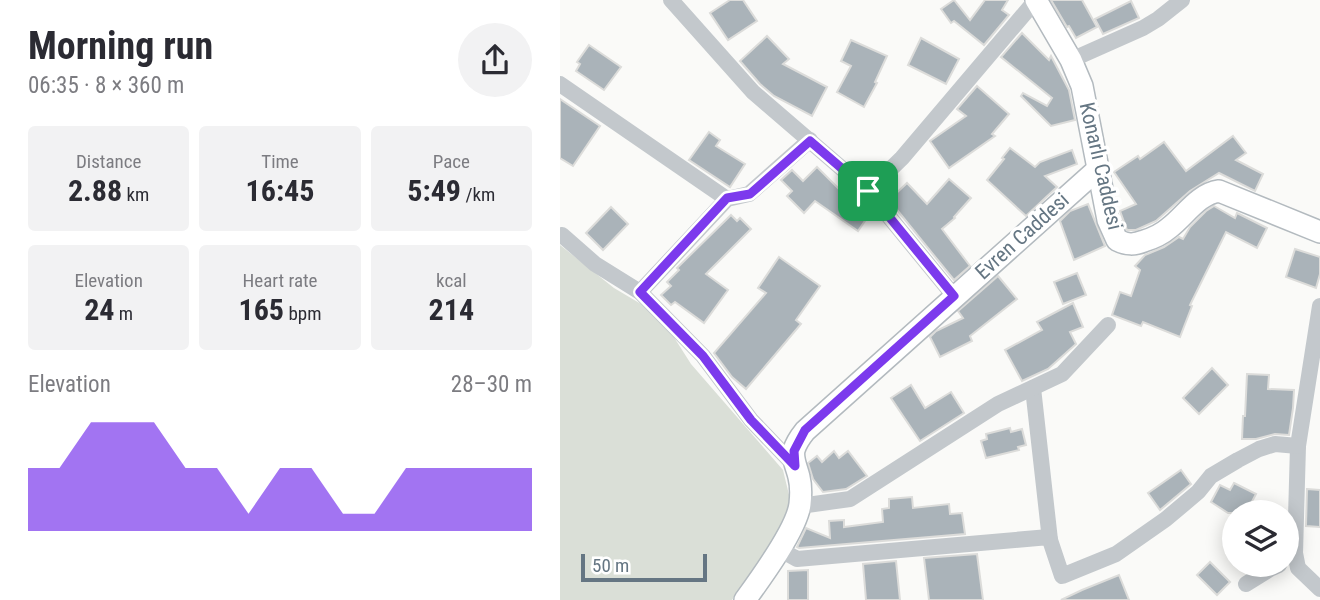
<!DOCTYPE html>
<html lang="en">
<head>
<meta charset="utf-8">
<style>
	body { margin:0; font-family:"Roboto Condensed",sans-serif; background:#f2f2f3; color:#2b2b33; height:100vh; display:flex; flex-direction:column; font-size:26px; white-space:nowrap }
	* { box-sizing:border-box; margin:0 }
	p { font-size:23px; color:#7c7c81 }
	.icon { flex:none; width:38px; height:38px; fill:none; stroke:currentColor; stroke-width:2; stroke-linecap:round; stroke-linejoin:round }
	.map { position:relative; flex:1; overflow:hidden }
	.sheet { display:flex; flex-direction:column; background:#fff; width:560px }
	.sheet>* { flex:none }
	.tools { position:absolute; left:662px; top:500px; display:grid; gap:14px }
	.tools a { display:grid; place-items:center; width:77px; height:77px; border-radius:50%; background:#fff; box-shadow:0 4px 18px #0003; font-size:35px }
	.scale { position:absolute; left:21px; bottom:18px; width:126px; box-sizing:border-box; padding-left:7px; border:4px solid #657683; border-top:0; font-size:19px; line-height:24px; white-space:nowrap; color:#657683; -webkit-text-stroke:5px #fff; paint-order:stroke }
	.pin { position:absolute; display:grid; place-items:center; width:60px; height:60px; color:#fff; margin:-30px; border-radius:14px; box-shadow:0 4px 10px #0006 }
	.round { display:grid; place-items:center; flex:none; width:74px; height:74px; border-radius:37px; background:#f2f2f3 }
	.head { display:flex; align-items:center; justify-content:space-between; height:119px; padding:0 28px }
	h1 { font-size:38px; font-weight:700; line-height:52px }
	.stats { display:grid; grid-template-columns:repeat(3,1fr); gap:10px; height:119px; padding:7px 28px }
	.stats div { display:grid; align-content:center; border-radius:7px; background:#f2f2f3; text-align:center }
	.stats b { font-size:30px; font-weight:700 }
	.stats small { font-size:19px; font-weight:400 }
	.stats p { font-size:19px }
	.chart { height:196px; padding:14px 28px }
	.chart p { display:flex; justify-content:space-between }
	.chart svg { width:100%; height:126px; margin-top:7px; fill:#7c3aed; opacity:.7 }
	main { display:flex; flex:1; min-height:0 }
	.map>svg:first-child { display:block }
</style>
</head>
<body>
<main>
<section class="sheet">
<div class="head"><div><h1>Morning run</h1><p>06:35 · 8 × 360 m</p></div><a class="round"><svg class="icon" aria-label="share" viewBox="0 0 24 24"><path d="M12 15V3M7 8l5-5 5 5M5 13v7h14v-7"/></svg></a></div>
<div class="stats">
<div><p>Distance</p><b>2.88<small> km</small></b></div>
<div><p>Time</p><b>16:45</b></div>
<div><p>Pace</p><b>5:49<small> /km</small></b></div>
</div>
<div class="stats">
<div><p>Elevation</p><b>24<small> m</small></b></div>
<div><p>Heart rate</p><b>165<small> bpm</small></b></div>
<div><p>kcal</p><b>214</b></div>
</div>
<div class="chart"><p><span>Elevation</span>28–30 m</p>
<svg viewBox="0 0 160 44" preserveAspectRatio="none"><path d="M0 44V22L10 22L20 6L30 6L40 6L50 22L60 22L70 38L80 22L90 22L100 38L110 38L120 22L130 22L140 22L150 22L160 22V44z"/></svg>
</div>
</section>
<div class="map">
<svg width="760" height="600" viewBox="0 0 760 600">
	<rect width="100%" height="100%" fill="#fafaf8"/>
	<polygon fill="#dadfd7" points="0,245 54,288 81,304 110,331 131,364 223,470 230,499 227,512 214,539 172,600 0,600"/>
	<g fill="#aab3b9" stroke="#dcdcda" stroke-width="2">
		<polygon points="170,0 183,0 197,21 168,40 150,13"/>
		<polygon points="394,0 410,20 425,0 448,0 442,10 449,15 424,45 394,21 391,23 381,9"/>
		<polygon points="491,0 522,0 537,27 516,38 509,26 507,27"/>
		<polygon points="571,1 579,18 543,34 535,19"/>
		<polygon points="462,33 489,60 491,56 509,90 515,120 491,126 461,96 463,93 487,106 492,98 441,57"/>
		<polygon points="207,36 229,59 223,64 267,87 252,116 214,96 200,84 180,61"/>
		<polygon points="361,38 399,59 386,84 348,65"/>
		<polygon points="291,40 327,56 315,82 317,83 304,107 277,92 291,66 281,61"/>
		<polygon points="29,45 61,67 44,90 16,71 20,64 17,62"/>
		<polygon points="417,86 449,114 432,134 435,136 389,168 370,141 406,116 397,109"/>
		<polygon points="0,99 40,126 13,166 0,158"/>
		<polygon points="149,132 160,140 156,146 185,164 170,187 129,160"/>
		<polygon points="673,136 686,153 676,160 703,174 695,191 659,173 630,191 596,221 576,230 567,230 560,211 576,204 554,172 578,156 580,159 604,142 626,171"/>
		<polygon points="450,148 475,167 480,162 512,150 517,164 485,176 497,187 466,216 427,180 444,159 442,158"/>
		<polygon points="257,167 281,191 282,190 311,212 298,231 255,201 244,213 227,196 232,191 221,180 232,170 243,181"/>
		<polygon points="389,179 411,198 394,217 395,218 382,229 410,266 394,280 329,200 347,183 367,204"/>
		<polygon points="528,204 545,246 514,260 500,221 510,211"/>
		<polygon points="654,206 675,218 677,213 707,228 697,248 666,232 630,305 632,306 620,337 583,322 581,326 552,315 560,292 571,296 580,270 575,266 585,255 604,247 619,237 623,239 630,227 646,211"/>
		<polygon points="51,207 68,224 43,250 26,233"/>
		<polygon points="171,215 177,221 180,218 191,229 146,274 168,290 144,323 115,302 111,305 101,295 111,286 107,282 119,270 117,268"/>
		<polygon points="735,249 760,257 760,274 756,288 726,277"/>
		<polygon points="219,257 260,286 236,320 241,324 186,389 172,377 154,353 206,293 198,288"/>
		<polygon points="517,273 526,295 503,304 494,282"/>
		<polygon points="438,276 457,299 410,336 412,341 380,357 370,337 376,331 403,318 398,311"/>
		<polygon points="513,303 523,327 510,332 516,344 488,369 462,381 445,350 482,330 477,322"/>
		<polygon points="652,368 668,385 639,414 623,398"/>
		<polygon points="687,374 709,375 708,389 734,390 733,408 729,435 715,434 696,439 682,439 683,416 685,416"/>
		<polygon points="351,385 365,408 391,392 404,413 360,441 331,398"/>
		<polygon points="450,428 451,432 462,429 466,445 458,447 459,450 426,458 421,441 427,439 426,434"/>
		<polygon points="274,451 279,458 288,451 307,476 286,489 263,492 253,479 248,463 257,456 262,462"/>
		<polygon points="621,470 631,484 600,510 588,493"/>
		<polygon points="674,483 696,494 686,513 668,513 651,502 660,485 670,490"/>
		<polygon points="747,489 760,490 760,527 746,526"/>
		<polygon points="352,497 353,508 389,504 390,514 402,513 405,534 239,548 237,547 246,528 270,538 269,521 284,520 284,527 323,522 322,509 329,508 329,499"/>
		<polygon points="417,554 423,600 369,600 364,558"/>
		<polygon points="336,561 340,600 306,600 303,564"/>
		<polygon points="650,562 670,582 657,595 637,575"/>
		<polygon points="248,570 248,600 228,600 228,571"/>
		<polygon points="559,575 569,600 501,600 522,590"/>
	</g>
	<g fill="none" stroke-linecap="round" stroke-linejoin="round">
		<defs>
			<g id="secondary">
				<path d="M476,0L511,60L522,86L548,220L557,240C567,245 574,245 584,241C594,238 602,234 609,228C625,216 638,194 659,191L760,232"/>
				<path d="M185,600C201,578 237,529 240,504C241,495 241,485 239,477C237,468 232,459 234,450C236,443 241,436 245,431L538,169"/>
			</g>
		</defs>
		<use href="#secondary" stroke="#b3babf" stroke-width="24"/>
		<g stroke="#c3c8cc" stroke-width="16">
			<polyline points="111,0 193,92 308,191 394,296"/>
			<polyline points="511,60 583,28 598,19 622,0"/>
			<polyline points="0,84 167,199"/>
			<polyline points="308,191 342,158 476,0"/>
			<polyline points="2,235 35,264 80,292 143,356 191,420 235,466"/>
			<polyline points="80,292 167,199 189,194 250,140"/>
			<polyline points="760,306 738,446 735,553 738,568 760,589"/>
			<polyline points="473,388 490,540"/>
			<polyline points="240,506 290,499 438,404 502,374 548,325"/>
			<polyline points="219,549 237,559 489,537 502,576 556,554 606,519 638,492 651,476 678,460 699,449 715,444 738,446"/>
			<polyline points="686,584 710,569 719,565"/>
		</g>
		<use href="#secondary" stroke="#fff" stroke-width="21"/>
	</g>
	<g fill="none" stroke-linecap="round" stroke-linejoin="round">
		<defs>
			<polygon id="route" points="250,141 308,191 394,296 245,430 234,451 235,466 191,420 143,356 80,292 167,198 190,194"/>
		</defs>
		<use href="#route" stroke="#fff" stroke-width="14"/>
		<use href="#route" stroke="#7c3aed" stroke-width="9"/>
	</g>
	<g text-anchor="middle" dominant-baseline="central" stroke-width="7" stroke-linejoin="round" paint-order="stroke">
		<g font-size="21" fill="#657683" stroke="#fff">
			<text transform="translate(541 166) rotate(77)">Konarlı Caddesi</text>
			<text transform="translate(462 236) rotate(-42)">Evren Caddesi</text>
		</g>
	</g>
</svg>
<div class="tools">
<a><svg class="icon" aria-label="layers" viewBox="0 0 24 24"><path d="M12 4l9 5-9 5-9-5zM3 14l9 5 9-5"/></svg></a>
</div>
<div class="scale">50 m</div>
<div class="pin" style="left:308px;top:191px;background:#1e9e55"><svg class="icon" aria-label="arrive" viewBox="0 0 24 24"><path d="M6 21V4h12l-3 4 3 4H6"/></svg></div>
</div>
</main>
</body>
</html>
